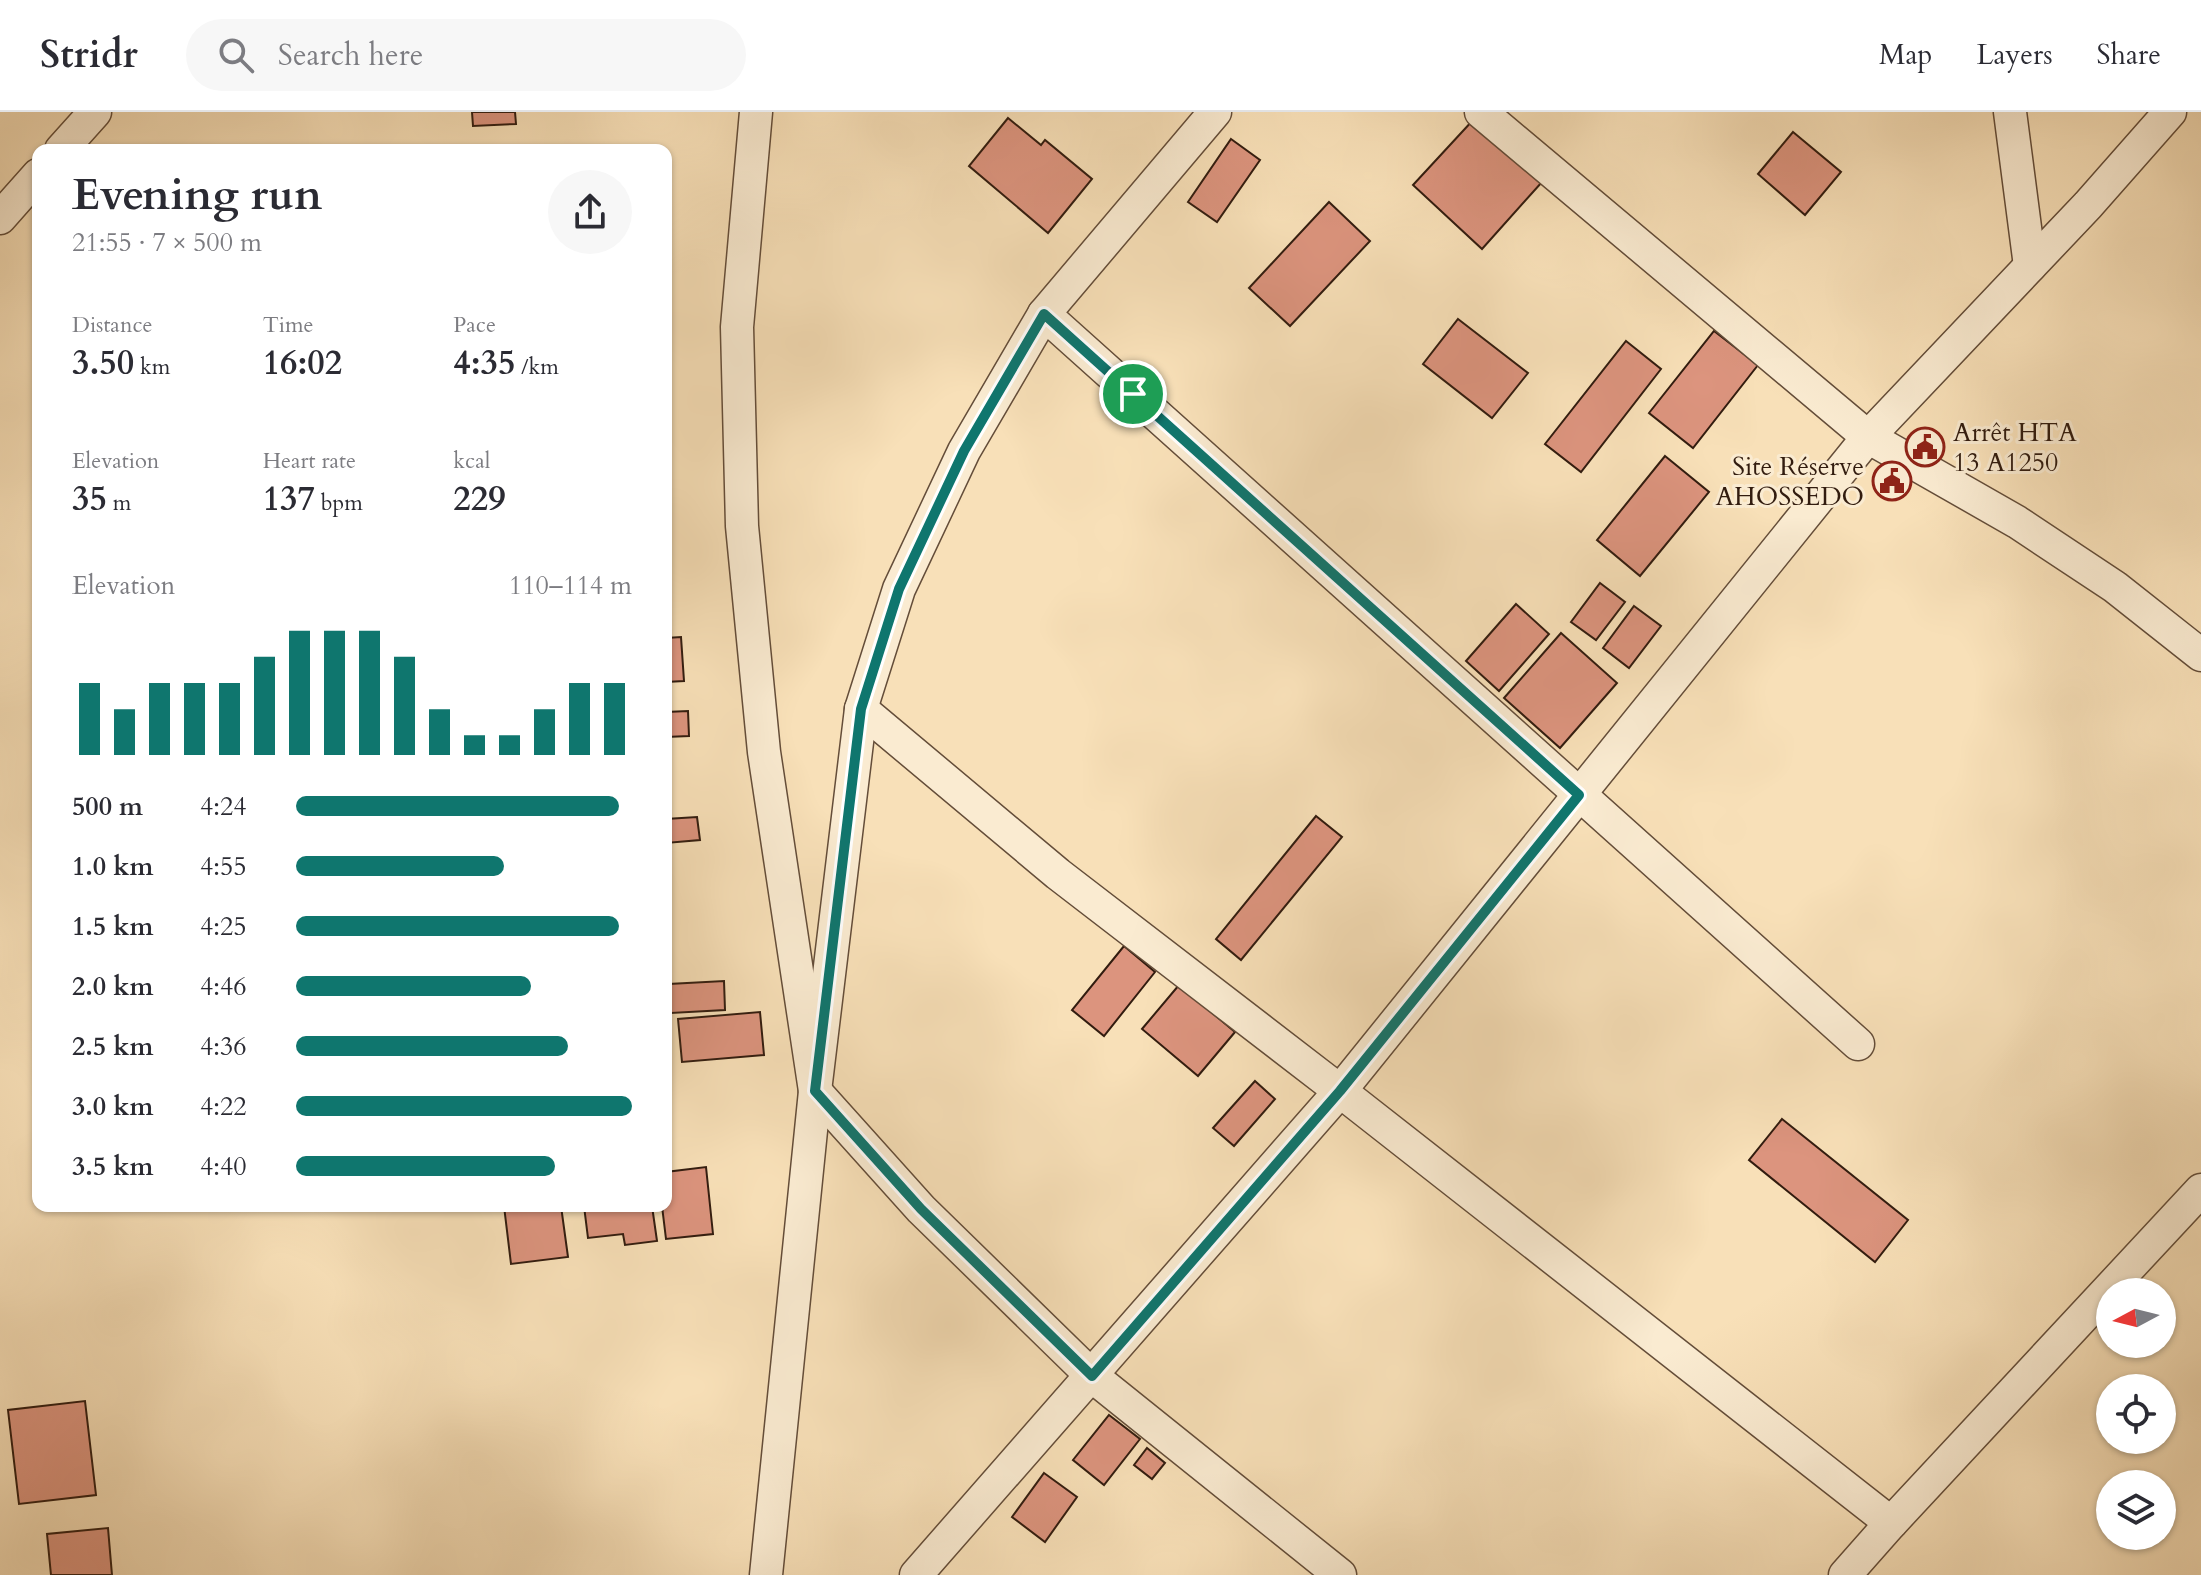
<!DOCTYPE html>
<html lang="en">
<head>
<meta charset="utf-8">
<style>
	body { margin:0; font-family:Cardo,serif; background:#f7f7f7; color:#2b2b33; height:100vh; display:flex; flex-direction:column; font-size:30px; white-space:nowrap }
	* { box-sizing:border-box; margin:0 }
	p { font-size:26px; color:#7c7c81 }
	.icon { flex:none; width:44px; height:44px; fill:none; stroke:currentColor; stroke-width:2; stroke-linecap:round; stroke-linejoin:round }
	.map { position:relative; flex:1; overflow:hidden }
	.panel { position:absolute; left:32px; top:32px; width:640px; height:1068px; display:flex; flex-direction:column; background:#fff; border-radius:16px; box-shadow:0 2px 6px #0004 }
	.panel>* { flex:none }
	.needle { width:52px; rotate:263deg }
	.tools { position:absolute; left:2096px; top:1166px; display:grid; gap:16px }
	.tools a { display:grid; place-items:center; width:80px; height:80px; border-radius:50%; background:#fff; box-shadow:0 2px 6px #0004; font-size:40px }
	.pin { position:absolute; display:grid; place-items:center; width:68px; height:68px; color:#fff; margin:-34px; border:4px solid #fff; border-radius:50%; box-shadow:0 2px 8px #0007 }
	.round { display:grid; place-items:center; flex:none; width:84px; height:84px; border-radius:42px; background:#f7f7f7 }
	.overview { display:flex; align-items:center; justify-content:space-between; height:136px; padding:0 40px }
	h1 { font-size:44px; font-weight:600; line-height:60px }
	.figures { display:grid; grid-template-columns:repeat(3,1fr); gap:12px; height:136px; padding:8px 40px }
	.figures div { display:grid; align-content:center }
	.figures b { font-size:34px; font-weight:600 }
	.figures small { font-size:22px; font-weight:400 }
	.figures p { font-size:22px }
	.chart { height:224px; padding:16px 40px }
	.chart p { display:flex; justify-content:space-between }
	.chart svg { width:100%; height:144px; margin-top:8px; stroke:#0f766e; stroke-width:6 }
	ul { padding:0 40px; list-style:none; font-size:26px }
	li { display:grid; grid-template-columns:128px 96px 1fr; align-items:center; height:60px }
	li i { height:20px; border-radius:10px; background:#0f766e }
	header { display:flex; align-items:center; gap:48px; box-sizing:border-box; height:112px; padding:0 40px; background:#fff; border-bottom:2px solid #e1e1e2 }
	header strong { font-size:38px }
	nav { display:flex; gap:44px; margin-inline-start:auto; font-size:28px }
	.search { width:560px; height:72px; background:#f7f7f7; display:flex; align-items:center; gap:20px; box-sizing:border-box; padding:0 28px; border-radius:44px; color:#7c7c81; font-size:30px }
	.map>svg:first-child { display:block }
</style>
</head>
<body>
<header>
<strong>Stridr</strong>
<div class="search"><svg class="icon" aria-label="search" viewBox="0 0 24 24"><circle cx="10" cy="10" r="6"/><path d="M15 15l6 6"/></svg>Search here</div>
<nav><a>Map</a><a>Layers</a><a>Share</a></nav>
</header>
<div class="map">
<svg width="2201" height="1463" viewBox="0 0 2201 1463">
	<rect width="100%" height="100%" fill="#f8e0b8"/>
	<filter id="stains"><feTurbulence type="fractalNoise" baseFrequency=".0025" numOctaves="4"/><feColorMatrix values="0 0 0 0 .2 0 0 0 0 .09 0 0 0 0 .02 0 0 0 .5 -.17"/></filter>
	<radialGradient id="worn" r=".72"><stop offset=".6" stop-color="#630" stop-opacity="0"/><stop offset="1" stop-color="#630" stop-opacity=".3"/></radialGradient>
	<g fill="#dc947e" stroke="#321c0f" stroke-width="2">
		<polygon points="472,0 515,0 516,12 473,14"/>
		<polygon points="1008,6 1041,33 1045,28 1092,67 1048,121 969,54"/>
		<polygon points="1474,7 1542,70 1482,137 1413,73"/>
		<polygon points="1793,20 1841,60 1805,103 1758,62"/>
		<polygon points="1231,27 1260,48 1217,110 1188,90"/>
		<polygon points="1329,90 1370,129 1290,214 1249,176"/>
		<polygon points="1458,207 1528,261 1492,306 1423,252"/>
		<polygon points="1714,219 1758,253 1693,336 1649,301"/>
		<polygon points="1626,229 1661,257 1581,360 1545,332"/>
		<polygon points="1665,344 1709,380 1640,464 1597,428"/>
		<polygon points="1600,471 1625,490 1596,528 1571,510"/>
		<polygon points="1516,492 1549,522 1499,579 1466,549"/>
		<polygon points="1634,494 1661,514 1629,556 1603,536"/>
		<polygon points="1561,521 1617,571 1560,636 1504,586"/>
		<polygon points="681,525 684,569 666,570 666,526"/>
		<polygon points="688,599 689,624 666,625 666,600"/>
		<polygon points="1316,704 1342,725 1241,848 1216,827"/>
		<polygon points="697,705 700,728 666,731 666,707"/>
		<polygon points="1124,834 1155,860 1104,924 1072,898"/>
		<polygon points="724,869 725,898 671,901 669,872"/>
		<polygon points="1179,873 1235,920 1198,964 1142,917"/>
		<polygon points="760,900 764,943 682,950 678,907"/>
		<polygon points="1255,969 1275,987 1234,1034 1213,1016"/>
		<polygon points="1782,1007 1908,1108 1875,1150 1749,1048"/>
		<polygon points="706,1055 713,1122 666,1127 662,1094 666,1094 666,1060"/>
		<polygon points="504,1094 561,1094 568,1145 511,1152"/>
		<polygon points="584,1094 652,1094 657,1129 625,1133 623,1122 588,1126"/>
		<polygon points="85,1289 96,1383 19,1392 8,1298"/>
		<polygon points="1109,1303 1140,1327 1104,1373 1073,1348"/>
		<polygon points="1147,1336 1165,1351 1152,1367 1134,1353"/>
		<polygon points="1044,1361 1077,1385 1045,1430 1012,1405"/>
		<polygon points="108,1416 112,1463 51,1463 47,1422"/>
	</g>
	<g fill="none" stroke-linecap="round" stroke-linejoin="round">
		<defs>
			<g id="street">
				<polyline points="756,0 737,215 742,414 764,640 815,979 921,1097 1092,1264 1340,1463"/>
				<polyline points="1481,0 1868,325 2017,410 2115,475 2201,543"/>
				<polyline points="2010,0 2030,154"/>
				<polyline points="61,38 95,0"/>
				<polyline points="0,106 38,63"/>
				<polyline points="1044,202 1858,932"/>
				<polyline points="861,597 1058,762 1340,979 1891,1411"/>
				<polyline points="766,1463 815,979 861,597 899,477 964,339 1044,202 1215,0"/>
				<polyline points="916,1463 1340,979 1868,325 2088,93 2170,0"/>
				<polyline points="1845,1463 1891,1411 2201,1078"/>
			</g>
		</defs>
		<use href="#street" stroke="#644d39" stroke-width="35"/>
		<use href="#street" stroke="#faebd1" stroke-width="32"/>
	</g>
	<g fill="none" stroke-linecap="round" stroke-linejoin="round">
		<defs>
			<polygon id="route" points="1044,202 1579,683 1340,979 1092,1264 921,1097 815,979 861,597 899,477 964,339"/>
		</defs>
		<use href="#route" stroke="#fff" stroke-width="16"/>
		<use href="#route" stroke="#0f766e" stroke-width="10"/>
	</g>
	<defs>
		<symbol id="civic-ring" viewBox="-11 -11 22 22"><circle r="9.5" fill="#faebd1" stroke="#8f2418" stroke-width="1.5"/><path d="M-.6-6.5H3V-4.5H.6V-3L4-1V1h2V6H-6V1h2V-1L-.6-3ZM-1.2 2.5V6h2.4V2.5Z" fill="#8f2418"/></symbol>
	</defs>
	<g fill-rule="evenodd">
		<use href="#civic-ring" x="1903" y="313" width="44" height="44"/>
		<use href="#civic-ring" x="1870" y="347" width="44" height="44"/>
	</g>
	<g text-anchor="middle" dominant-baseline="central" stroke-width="6" stroke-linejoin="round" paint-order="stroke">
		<g font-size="26" fill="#321c0f" stroke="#faebd1" text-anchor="start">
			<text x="1953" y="320">Arrêt HTA<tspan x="1953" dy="30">13 A1250</tspan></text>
			<text x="1864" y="354" text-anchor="end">Site Réserve<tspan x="1864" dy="30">AHOSSEDO</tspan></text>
		</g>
	</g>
	<rect width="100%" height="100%" filter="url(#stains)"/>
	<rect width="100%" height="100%" fill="url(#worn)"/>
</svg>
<div class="tools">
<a><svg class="needle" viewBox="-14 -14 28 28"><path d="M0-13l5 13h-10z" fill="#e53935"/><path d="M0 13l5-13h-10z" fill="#7c7c81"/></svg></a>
<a><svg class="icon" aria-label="locate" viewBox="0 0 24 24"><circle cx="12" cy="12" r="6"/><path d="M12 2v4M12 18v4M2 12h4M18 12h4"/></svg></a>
<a><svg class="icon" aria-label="layers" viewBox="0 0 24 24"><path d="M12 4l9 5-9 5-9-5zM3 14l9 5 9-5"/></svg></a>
</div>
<div class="pin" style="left:1133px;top:282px;background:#1e9e55"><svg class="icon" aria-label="arrive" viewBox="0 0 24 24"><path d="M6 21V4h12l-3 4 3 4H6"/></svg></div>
<section class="panel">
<div class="overview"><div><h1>Evening run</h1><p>21:55 · 7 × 500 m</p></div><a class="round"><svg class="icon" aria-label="share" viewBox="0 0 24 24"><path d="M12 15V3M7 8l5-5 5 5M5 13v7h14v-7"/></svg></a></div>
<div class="figures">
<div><p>Distance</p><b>3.50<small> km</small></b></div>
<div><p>Time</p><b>16:02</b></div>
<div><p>Pace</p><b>4:35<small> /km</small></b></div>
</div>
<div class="figures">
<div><p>Elevation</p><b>35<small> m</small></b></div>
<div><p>Heart rate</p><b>137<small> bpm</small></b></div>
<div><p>kcal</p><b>229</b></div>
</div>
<div class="chart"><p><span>Elevation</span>110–114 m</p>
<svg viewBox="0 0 160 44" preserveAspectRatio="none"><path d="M5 44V22M15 44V30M25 44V22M35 44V22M45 44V22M55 44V14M65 44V6M75 44V6M85 44V6M95 44V14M105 44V30M115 44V38M125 44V38M135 44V30M145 44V22M155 44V22"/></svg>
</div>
<ul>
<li><b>500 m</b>4:24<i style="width:96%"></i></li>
<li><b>1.0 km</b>4:55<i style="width:62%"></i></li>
<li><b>1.5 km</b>4:25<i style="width:96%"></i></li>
<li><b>2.0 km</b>4:46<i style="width:70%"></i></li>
<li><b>2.5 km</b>4:36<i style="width:81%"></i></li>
<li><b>3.0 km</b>4:22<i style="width:100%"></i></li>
<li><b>3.5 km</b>4:40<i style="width:77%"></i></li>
</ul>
</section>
</div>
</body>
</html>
